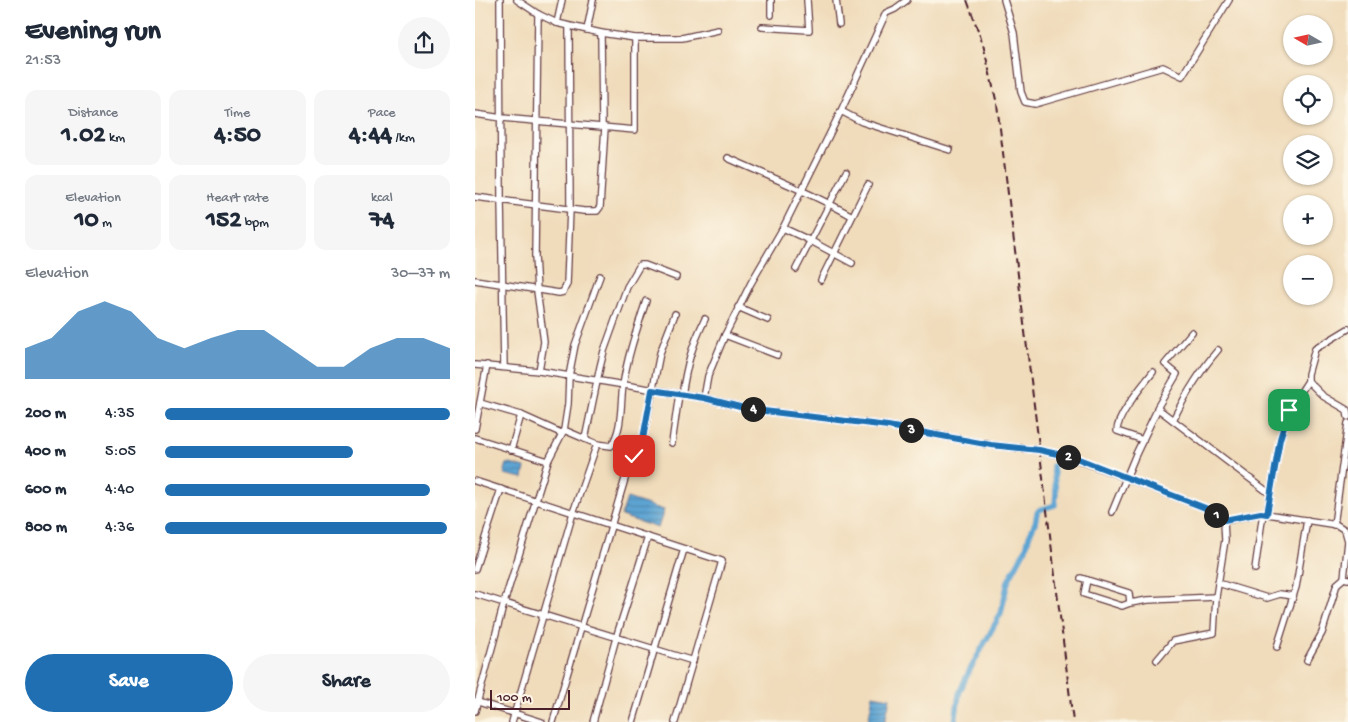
<!DOCTYPE html>
<html lang="en">
<head>
<meta charset="utf-8">
<style>
	body { margin:0; font-family:"Gochi Hand",sans-serif; background:#f6f6f7; color:#1f2937; height:100vh; display:flex; flex-direction:column; font-size:19px; white-space:nowrap }
	* { box-sizing:border-box; margin:0 }
	p { font-size:16px; color:#747a83 }
	.icon { flex:none; width:28px; height:28px; fill:none; stroke:currentColor; stroke-width:2; stroke-linecap:round; stroke-linejoin:round }
	.map { position:relative; flex:1; overflow:hidden }
	.drawer { display:flex; flex-direction:column; background:#fff; width:475px }
	.drawer>* { flex:none }
	.needle { width:32px; rotate:279deg }
	.tools { position:absolute; left:808px; top:15px; display:grid; gap:10px }
	.tools a { display:grid; place-items:center; width:50px; height:50px; border-radius:50%; background:#fff; box-shadow:0 1px 4px #0004; font-size:25px }
	.scale { position:absolute; left:15px; bottom:12px; width:80px; box-sizing:border-box; padding-left:5px; border:2px solid #4a1f2b; border-top:0; font-size:14px; line-height:18px; white-space:nowrap; color:#4a1f2b; -webkit-text-stroke:4px #fcf5e5; paint-order:stroke }
	.pin { position:absolute; display:grid; place-items:center; width:42px; height:42px; color:#fff; margin:-21px; border-radius:10px; box-shadow:0 2px 8px #0006 }
	.km { position:absolute; width:25px; height:25px; margin:-12px; border-radius:50%; background:#222; color:#fff; font-size:14px; line-height:25px; text-align:center }
	.round { display:grid; place-items:center; flex:none; width:52px; height:52px; border-radius:26px; background:#f6f6f7 }
	.headline { display:flex; align-items:center; justify-content:space-between; height:85px; padding:0 25px }
	h1 { font-size:28px; font-weight:800; line-height:38px }
	.figures { display:grid; grid-template-columns:repeat(3,1fr); gap:8px; height:85px; padding:5px 25px }
	.figures div { display:grid; align-content:center; border-radius:12px; background:#f6f6f7; text-align:center }
	.figures b { font-size:25px; font-weight:800 }
	.figures small { font-size:14px; font-weight:400 }
	.figures p { font-size:14px }
	.chart { height:140px; padding:10px 25px }
	.chart p { display:flex; justify-content:space-between }
	.chart svg { width:100%; height:90px; margin-top:5px; fill:#1f6fb2; opacity:.7 }
	.cta { display:flex; gap:10px; margin-top:auto; padding:10px 25px }
	.cta a { flex:1; height:58px; border-radius:30px; background:#1f6fb2; color:#fff; font-size:20px; font-weight:800; line-height:58px; text-align:center }
	.cta a+a { background:#f6f6f7; color:#1f2937 }
	ul { padding:0 25px; list-style:none; font-size:16px }
	li { display:grid; grid-template-columns:80px 60px 1fr; align-items:center; height:38px }
	li i { height:12px; border-radius:6px; background:#1f6fb2 }
	main { display:flex; flex:1; min-height:0 }
	.map>svg:first-child { display:block }
</style>
</head>
<body>
<main>
<section class="drawer">
<div class="headline"><div><h1>Evening run</h1><p>21:53</p></div><a class="round"><svg class="icon" aria-label="share" viewBox="0 0 24 24"><path d="M12 15V3M7 8l5-5 5 5M5 13v7h14v-7"/></svg></a></div>
<div class="figures">
<div><p>Distance</p><b>1.02<small> km</small></b></div>
<div><p>Time</p><b>4:50</b></div>
<div><p>Pace</p><b>4:44<small> /km</small></b></div>
</div>
<div class="figures">
<div><p>Elevation</p><b>10<small> m</small></b></div>
<div><p>Heart rate</p><b>152<small> bpm</small></b></div>
<div><p>kcal</p><b>74</b></div>
</div>
<div class="chart"><p><span>Elevation</span>30–37 m</p>
<svg viewBox="0 0 160 44" preserveAspectRatio="none"><path d="M0 44V29L10 24L20 11L30 6L40 11L50 24L60 29L70 24L80 20L90 20L100 29L110 38L120 38L130 29L140 24L150 24L160 29V44z"/></svg>
</div>
<ul>
<li><b>200 m</b>4:35<i style="width:100%"></i></li>
<li><b>400 m</b>5:05<i style="width:66%"></i></li>
<li><b>600 m</b>4:40<i style="width:93%"></i></li>
<li><b>800 m</b>4:36<i style="width:99%"></i></li>
</ul>
<div class="cta"><a>Save</a><a>Share</a></div>
</section>
<div class="map">
<svg width="873" height="722" viewBox="0 0 873 722">
	<defs>
		<pattern id="water-rules" width="6" height="5" patternUnits="userSpaceOnUse" patternTransform="scale(1.25)"><rect width="6" height="5" fill="#5da4d3"/><path d="M0 2.5h6" fill="none" stroke="#4f85ab"/></pattern>
	</defs>
	<rect width="100%" height="100%" fill="#fcf5e5"/>
	<filter id="ink" filterUnits="userSpaceOnUse"><feTurbulence type="fractalNoise" baseFrequency=".02" numOctaves="2"/><feDisplacementMap in="SourceGraphic" scale="10" xChannelSelector="R" yChannelSelector="G"/><feConvolveMatrix kernelMatrix="1 2 1 2 8 2 1 2 1" color-interpolation-filters="sRGB"/></filter>
	<filter id="wash" filterUnits="userSpaceOnUse"><feTurbulence type="fractalNoise" baseFrequency=".0096" numOctaves="4" result="noise"/><feDisplacementMap in="SourceGraphic" scale="20" xChannelSelector="R" yChannelSelector="G"/><feGaussianBlur stdDeviation="1.12" result="paint"/><feColorMatrix in="noise" values="0 0 0 0 0 0 0 0 0 0 0 0 0 0 0 0 0 1.4 0 .05"/><feComposite in="paint" operator="in"/></filter>
	<g filter="url(#wash)">
		<rect width="100%" height="100%" fill="#f0dcbb"/>
		<g fill="url(#water-rules)" stroke="#54627f">
			<polygon points="32,463 50,468 48,478 29,474"/>
			<polygon points="152,498 189,510 183,528 146,516"/>
			<polygon points="398,695 415,698 410,722 393,722"/>
		</g>
		<g fill="none" stroke-linecap="round" stroke-linejoin="round">
			<polyline stroke="#5da4d3" stroke-width="5.5" points="480,722 484,694 491,677 526,613 533,581 551,548 554,536 560,523 562,513 564,510 580,505 581,492 578,466"/>
		</g>
	</g>
	<g filter="url(#ink)">
		<g fill="none" stroke-linecap="round" stroke-linejoin="round">
			<defs>
				<g id="minor">
					<polyline points="25,0 26,200 29,367"/>
					<polyline points="42,0 63,14 82,23 126,33 160,38 207,38 243,30"/>
					<polyline points="361,0 364,24"/>
					<polyline points="529,0 539,33 546,92 550,102 560,104 688,67 707,76 754,0"/>
					<polyline points="63,14 60,256 62,291 69,342 64,371"/>
					<polyline points="296,15 296,0"/>
					<polyline points="82,23 87,0"/>
					<polyline points="287,27 334,30 332,0"/>
					<polyline points="112,30 118,0"/>
					<polyline points="126,33 127,127"/>
					<polyline points="366,111 411,13 420,9 432,0"/>
					<polyline points="0,114 27,118 160,130 160,38"/>
					<path d="M253,158C295,177 337,193 377,216"/>
					<polyline points="0,197 109,211 122,211 125,207 130,127"/>
					<polyline points="308,228 336,241 377,263"/>
					<polyline points="321,269 371,172"/>
					<polyline points="0,280 84,293 88,292 92,284 95,209 94,27"/>
					<polyline points="346,280 393,185"/>
					<polyline points="263,307 293,320"/>
					<polyline points="717,332 690,364 702,374 682,408 794,493"/>
					<polyline points="250,335 302,355"/>
					<polyline points="0,365 64,371 229,398 273,409 413,426 516,445 564,450 601,459 733,509 749,521 786,513 862,525 870,530 873,541"/>
					<polyline points="833,381 848,396 872,410 873,417"/>
					<path d="M207,395C212,364 216,348 230,319"/>
					<polyline points="229,398 233,376 250,335 276,283 308,228 366,111 387,122 475,150"/>
					<polyline points="5,403 46,415 86,433"/>
					<path d="M698,420C711,394 724,372 743,350"/>
					<polyline points="0,429 12,365"/>
					<polyline points="89,430 122,444"/>
					<polyline points="0,438 73,461"/>
					<polyline points="110,439 125,367 129,351 152,287 165,265 170,265 201,277"/>
					<path d="M668,440L642,431C642,415 668,385 678,372"/>
					<polyline points="197,443 204,394"/>
					<polyline points="36,450 46,415"/>
					<polyline points="0,481 247,561 200,722"/>
					<polyline points="637,512 661,454 683,408"/>
					<polyline points="792,514 805,439 814,410 833,381 833,374 840,349 873,329"/>
					<polyline points="859,525 873,423"/>
					<polyline points="873,541 869,578 873,579"/>
					<polyline points="0,569 26,489"/>
					<polyline points="780,569 788,513"/>
					<polyline points="606,578 654,593 655,603 673,600 741,597"/>
					<polyline points="612,580 609,594 647,606 655,603"/>
					<polyline points="743,583 792,598 805,594 818,596"/>
					<polyline points="0,594 218,661"/>
					<polyline points="802,647 821,587 832,520"/>
					<polyline points="682,660 698,641 739,633 741,597 750,540 749,521"/>
					<polyline points="832,660 847,633 862,584 869,578"/>
					<polyline points="0,701 67,722"/>
					<polyline points="0,711 29,603 73,461 89,430 93,404 94,376 100,345 125,276"/>
					<path d="M37,722L98,513L122,444L136,446C148,428 145,406 148,386C152,357 162,329 171,301"/>
					<polyline points="78,722 155,462 167,444 185,353 200,314"/>
					<polyline points="118,722 141,638 173,537"/>
					<polyline points="158,722 209,549"/>
				</g>
			</defs>
			<use href="#minor" stroke="#633b41" stroke-width="8"/>
			<use href="#minor" stroke="#fff" stroke-width="5.5"/>
			<polyline stroke="#4a1f2b" stroke-width="2" stroke-dasharray="8 4" stroke-linecap="butt" points="492,0 508,44 522,104 598,722"/>
		</g>
	</g>
	<g fill="none" stroke-linecap="round" stroke-linejoin="round" filter="url(#ink)">
		<defs>
			<polyline id="route" points="159,456 167,444 177,390 229,398 273,409 413,426 516,445 564,450 601,458 733,509 749,520 786,513 792,514 805,439 814,410"/>
		</defs>
		<use href="#route" stroke="#fff" stroke-width="10"/>
		<use href="#route" stroke="#1f6fb2" stroke-width="6"/>
	</g>
</svg>
<div class="tools">
<a><svg class="needle" viewBox="-14 -14 28 28"><path d="M0-13l5 13h-10z" fill="#e53935"/><path d="M0 13l5-13h-10z" fill="#747a83"/></svg></a>
<a><svg class="icon" aria-label="locate" viewBox="0 0 24 24"><circle cx="12" cy="12" r="6"/><path d="M12 2v4M12 18v4M2 12h4M18 12h4"/></svg></a>
<a><svg class="icon" aria-label="layers" viewBox="0 0 24 24"><path d="M12 4l9 5-9 5-9-5zM3 14l9 5 9-5"/></svg></a>
<a>+</a>
<a>−</a>
</div>
<div class="scale">100 m</div>
<div class="pin" style="left:814px;top:410px;background:#1e9e55"><svg class="icon" aria-label="arrive" viewBox="0 0 24 24"><path d="M6 21V4h12l-3 4 3 4H6"/></svg></div>
<div class="pin" style="left:159px;top:456px;background:#d93025"><svg class="icon" aria-label="check" viewBox="0 0 24 24"><path d="M5 12l5 5 9-10"/></svg></div>
<b class="km" style="left:741px;top:515px">1</b>
<b class="km" style="left:593px;top:457px">2</b>
<b class="km" style="left:436px;top:430px">3</b>
<b class="km" style="left:278px;top:409px">4</b>
</div>
</main>
</body>
</html>
